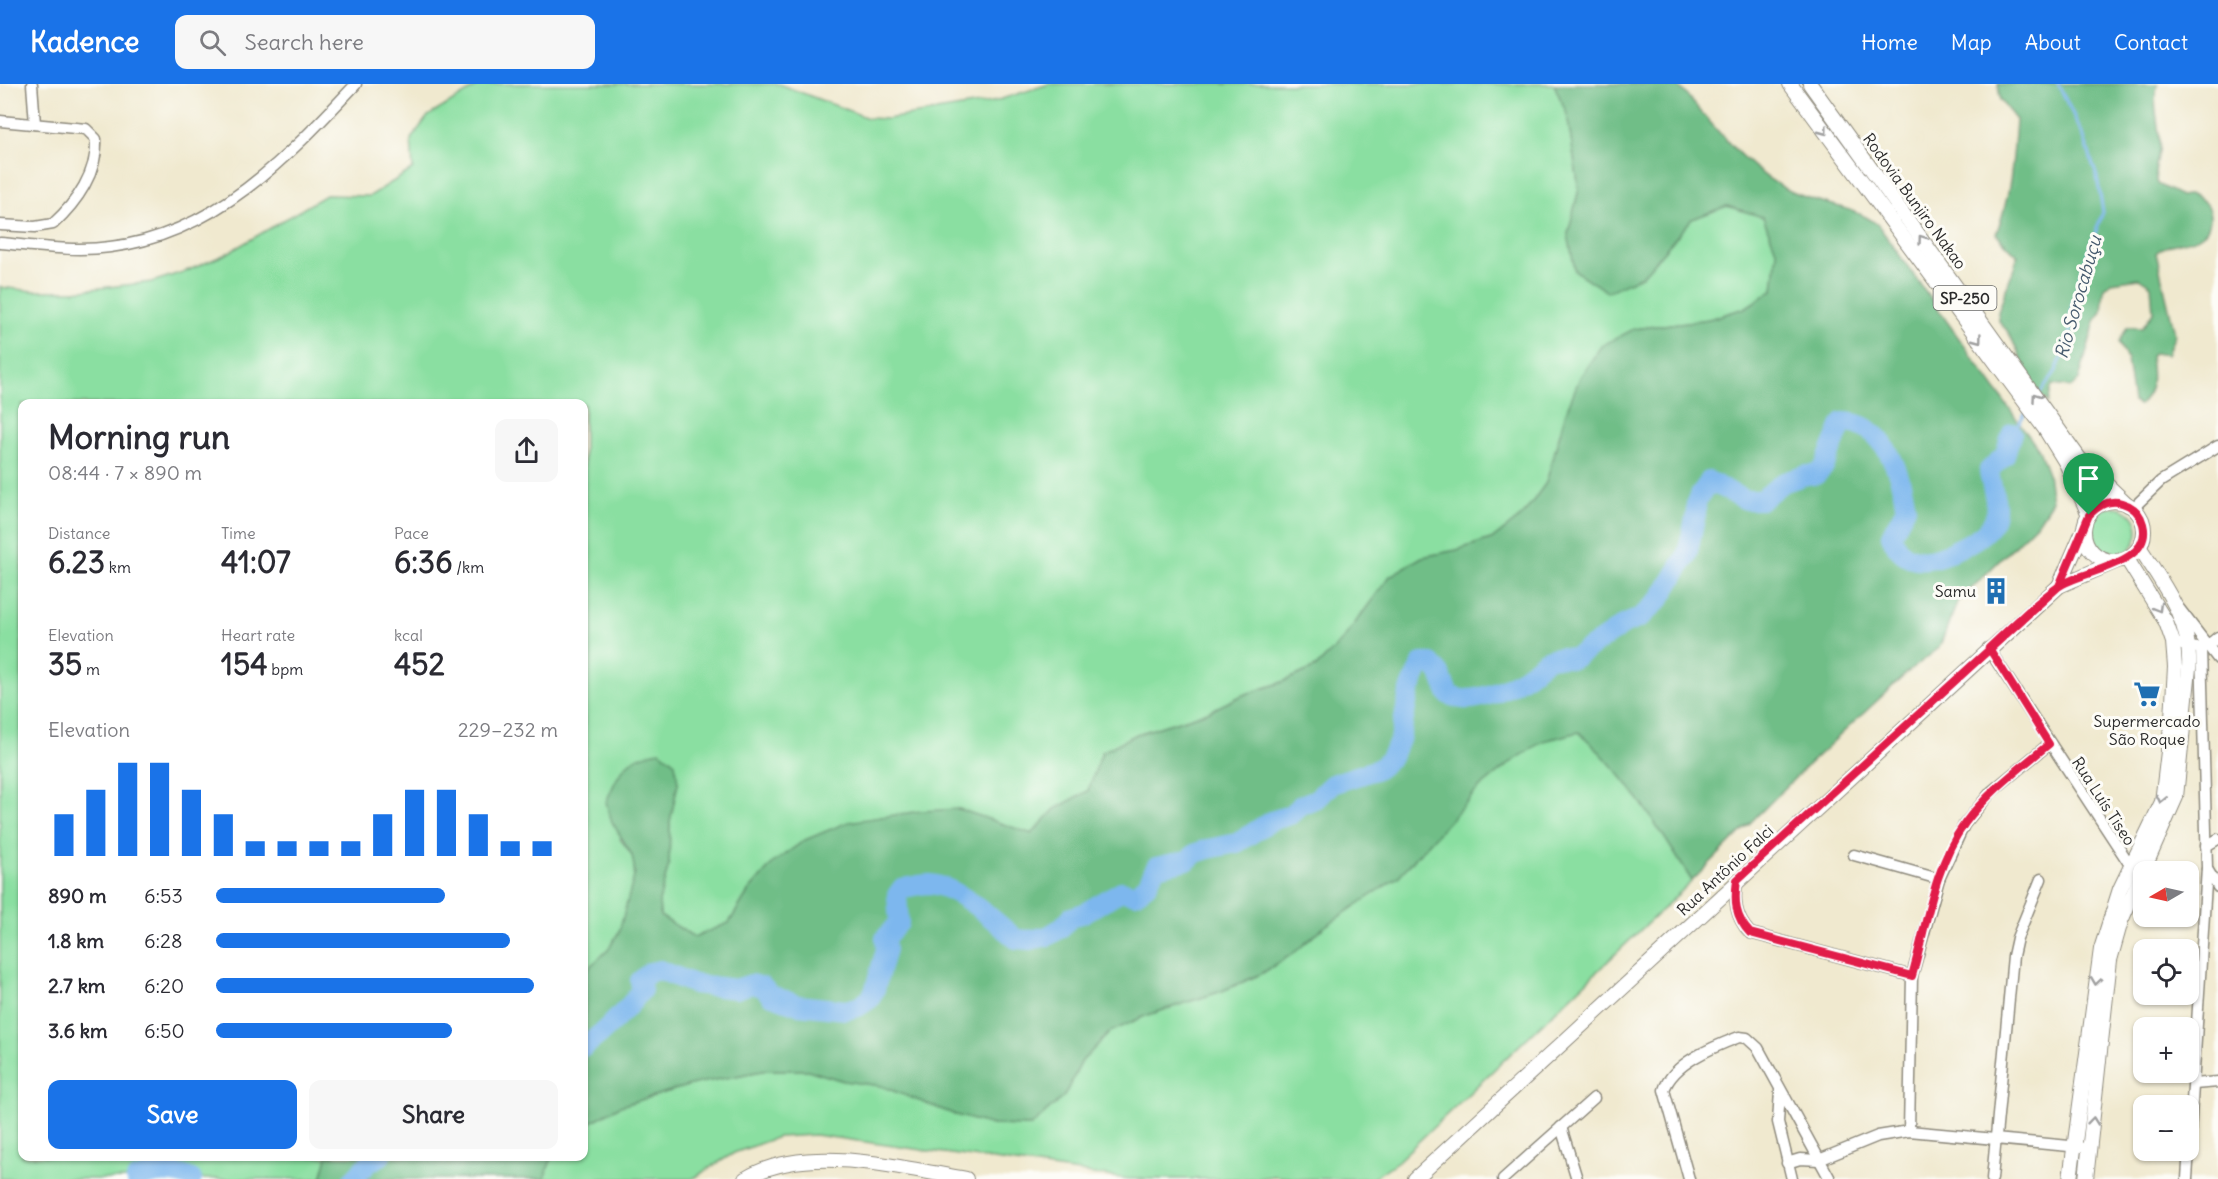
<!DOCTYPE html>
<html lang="en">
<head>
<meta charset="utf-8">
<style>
	body { margin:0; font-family:Delius,sans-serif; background:#f7f7f7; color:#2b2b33; height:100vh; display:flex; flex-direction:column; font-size:22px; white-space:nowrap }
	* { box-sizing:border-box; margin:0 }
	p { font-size:20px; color:#7c7c81 }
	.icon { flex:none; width:33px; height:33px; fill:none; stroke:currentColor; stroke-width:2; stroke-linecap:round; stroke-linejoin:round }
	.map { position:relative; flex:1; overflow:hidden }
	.sheet { position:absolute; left:18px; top:315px; width:570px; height:762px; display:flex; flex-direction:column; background:#fff; border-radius:12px; box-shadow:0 2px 4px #0004 }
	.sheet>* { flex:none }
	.needle { width:39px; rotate:261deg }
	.buttons { position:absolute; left:2133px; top:777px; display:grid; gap:12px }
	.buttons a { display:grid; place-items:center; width:66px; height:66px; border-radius:12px; background:#fff; box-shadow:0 2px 4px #0004; font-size:30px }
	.pin { position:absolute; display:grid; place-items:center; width:51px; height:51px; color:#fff; margin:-62px -26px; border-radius:50% 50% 50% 0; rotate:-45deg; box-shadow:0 0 6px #0007 }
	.pin .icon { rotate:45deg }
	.round { display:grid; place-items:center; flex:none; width:63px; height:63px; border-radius:12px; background:#f7f7f7 }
	.overview { display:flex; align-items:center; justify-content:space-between; height:102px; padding:0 30px }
	h1 { font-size:33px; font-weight:700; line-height:45px }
	.metrics { display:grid; grid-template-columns:repeat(3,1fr); gap:9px; height:102px; padding:6px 30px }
	.metrics div { display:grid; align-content:center }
	.metrics b { font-size:30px; font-weight:700 }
	.metrics small { font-size:16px; font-weight:400 }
	.metrics p { font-size:16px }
	.chart { height:168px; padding:12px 30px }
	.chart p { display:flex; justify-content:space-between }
	.chart svg { width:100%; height:108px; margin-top:6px; stroke:#1a73e8; stroke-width:6 }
	.action { display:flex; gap:12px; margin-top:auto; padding:12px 30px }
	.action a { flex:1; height:69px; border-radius:12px; background:#1a73e8; color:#fff; font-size:24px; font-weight:700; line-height:69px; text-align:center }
	.action a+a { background:#f7f7f7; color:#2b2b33 }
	ul { padding:0 30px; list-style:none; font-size:20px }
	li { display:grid; grid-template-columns:96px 72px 1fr; align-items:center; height:45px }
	li i { height:15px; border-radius:8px; background:#1a73e8 }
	header { display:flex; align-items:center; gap:36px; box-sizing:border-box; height:84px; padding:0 30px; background:#1a73e8; color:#fff }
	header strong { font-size:28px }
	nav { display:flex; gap:33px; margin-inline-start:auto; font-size:21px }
	.search { width:420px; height:54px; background:#f7f7f7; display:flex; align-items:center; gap:15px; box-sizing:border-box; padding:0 21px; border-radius:12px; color:#7c7c81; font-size:22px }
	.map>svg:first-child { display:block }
</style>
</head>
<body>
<header>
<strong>Kadence</strong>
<div class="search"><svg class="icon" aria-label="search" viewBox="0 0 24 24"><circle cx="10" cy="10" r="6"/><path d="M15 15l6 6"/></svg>Search here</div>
<nav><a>Home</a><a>Map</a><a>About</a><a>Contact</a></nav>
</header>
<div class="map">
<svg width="2218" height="1095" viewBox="0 0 2218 1095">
	<rect width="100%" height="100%" fill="#fdfcf7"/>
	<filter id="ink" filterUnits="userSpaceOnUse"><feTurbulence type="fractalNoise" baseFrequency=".0167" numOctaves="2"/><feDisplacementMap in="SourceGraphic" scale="12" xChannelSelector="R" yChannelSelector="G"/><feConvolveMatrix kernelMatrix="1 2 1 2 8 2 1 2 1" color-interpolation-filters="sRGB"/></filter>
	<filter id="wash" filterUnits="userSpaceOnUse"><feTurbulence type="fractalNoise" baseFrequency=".008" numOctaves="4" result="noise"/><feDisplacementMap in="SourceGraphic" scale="24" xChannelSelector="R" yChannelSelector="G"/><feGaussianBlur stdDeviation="1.35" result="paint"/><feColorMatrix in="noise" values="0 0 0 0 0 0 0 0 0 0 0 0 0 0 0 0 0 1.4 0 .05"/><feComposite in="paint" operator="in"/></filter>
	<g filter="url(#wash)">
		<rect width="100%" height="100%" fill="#f0e9cf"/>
		<g fill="#8adfa1" stroke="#5a8566" stroke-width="1.5">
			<path d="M481,0H779L868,34L887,35L992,18L1049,0H1554L1567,30L1579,105L1568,150L1642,192L1692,135L1727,122L1763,133L1777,168L1773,206L1745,224L1709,235L1634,245L1566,328L1546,399L1523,431L1494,454L1457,466L1422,473L1390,492L1341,558L1316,583L1280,599L1243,611L1208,628L1137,650L1102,668L1088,707L1055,725L1032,750L959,725L805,756L773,779L748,808L729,839L694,853L660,832L659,817L669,780L670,737L678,699L620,755C624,760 628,765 631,770C642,791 622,849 608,866C601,874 592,881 584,888V320H22V1072L327,1073L321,1095H0V203L33,207H74L152,198L189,186L226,170L326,111L370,112L413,85L411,55L428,32Z"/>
			<circle cx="2114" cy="447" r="24"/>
			<path d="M1579,648C1626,690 1659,743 1692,797L1398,1077L1372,1095H1301L1274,1092L1254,1095H1129L815,1051L778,1053L734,1069L692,1095H544L552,1073L584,1072V1042L620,1022L694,1000L767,986H808L844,997L881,1002L956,1031L992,1041L1031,1042L1064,1012L1082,977L1110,948L1145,932L1222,907L1261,890L1294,869L1324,843L1398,793L1479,704L1510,679L1543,657Z"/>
		</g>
		<g fill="#6fbe87" stroke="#4d7459" stroke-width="1.5">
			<path d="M1554,0H1677C1710,37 1746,87 1792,108C1821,121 1853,121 1878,141L2039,366L2048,390L2052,417L2039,437L1957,519L1939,564L1908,588L1809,680L1692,797C1659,744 1626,690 1579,648L1543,657L1510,679L1479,704L1398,793L1324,843L1294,869L1261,890L1222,907L1145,932L1110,948L1082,977L1064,1012L1031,1042L993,1041L956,1031L881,1002L844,997L808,986H767L694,1000L620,1022L584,1042V888L608,866L619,848L635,789L632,771L612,738L606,718C620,687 624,673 660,667L675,679L678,699L670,737L669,780L659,817L660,832L694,853L729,839L748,808L773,779L805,756L848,738L921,727L959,725L1032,750L1055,725L1088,707L1102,668L1137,650L1208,628L1243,611L1280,599L1316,583L1341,558L1390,492L1422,473L1457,466L1494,454L1523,431L1546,399L1566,328L1580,293L1601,262L1634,245L1709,235L1745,224L1773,206L1777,168L1763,133L1727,122L1692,135L1642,192L1607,208L1575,187L1568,150L1579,105L1567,30Z"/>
			<path d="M1998,0H2158C2150,18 2162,46 2159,67C2157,78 2153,89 2157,100L2181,112C2202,106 2218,128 2206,147C2192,162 2169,156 2156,169L2175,250L2167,271L2154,269L2150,271C2152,291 2155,306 2140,321L2133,318L2127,276L2119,258L2127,243L2142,244L2153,228L2151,202L2139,194L2112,198L2104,204L2102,228L2095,237L2079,296L2071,303L2052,301L2048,319L2034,303L2009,249L1999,237L1998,228L2018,172L1996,150C2011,112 2013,76 2016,36L2000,16Z"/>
			<polygon points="327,1073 327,1072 552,1073 544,1095 321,1095"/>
		</g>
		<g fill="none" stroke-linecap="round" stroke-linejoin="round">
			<g stroke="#7db7ee" stroke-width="3">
				<polyline points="2039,311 2056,287 2070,254 2072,223 2082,185 2103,128 2097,93 2084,53 2058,0"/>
				<polyline points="2012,349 2026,328"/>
			</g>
			<g stroke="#7db7ee" stroke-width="20">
				<path d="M584,963C605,947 625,928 642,906L640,897L650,888L660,886L694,900L736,905L751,900L763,903L770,911L798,921L846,926L858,923L870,915L875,905L886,865L885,854L899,839L897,811L902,804C911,803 921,800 930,800C959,803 995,837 1016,855L1030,856L1048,852L1061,844L1071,833L1084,829L1121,807L1135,810L1147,801L1156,783L1188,776L1196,769L1208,765L1237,759L1271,737L1290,731L1301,721L1316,715L1332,700L1378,685L1389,676L1400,656L1409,608L1422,579H1431L1440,590L1449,611C1454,613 1461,616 1467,615C1484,615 1506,605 1520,596C1541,583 1545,567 1573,575L1625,540L1640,534L1660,515L1687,471L1696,430V418L1709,397L1745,416H1761L1782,399L1806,391H1816L1824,383L1843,338C1885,338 1901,390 1906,424L1891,451C1904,486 1935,477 1961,463C1974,457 1990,448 1995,433C1999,418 1990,401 1989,386L2005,371L2012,349"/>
				<path d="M136,1095C156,1088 171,1085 192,1095"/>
				<polyline points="353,1095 370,1078 381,1072"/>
			</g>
		</g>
	</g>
	<g filter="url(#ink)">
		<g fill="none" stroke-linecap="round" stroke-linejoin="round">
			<defs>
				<g id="minor">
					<polyline points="32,0 35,40"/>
					<path d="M0,37L86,45L96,55C98,88 77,118 53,140L35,143L0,141"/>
					<path d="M0,159C36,162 74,168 110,163C214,151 288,73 356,0"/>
					<polyline points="2133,424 2161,397 2218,362"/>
					<polyline points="2178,523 2218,575"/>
					<path d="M2173,558C2192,565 2202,568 2218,553"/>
					<polyline points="1988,564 2134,787"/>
					<polyline points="2206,762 2218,755"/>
					<polyline points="1854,771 1939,795"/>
					<polyline points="2207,785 2218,803"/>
					<path d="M1737,796C1734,817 1735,833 1750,849L1912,892"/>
					<polyline points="2194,1000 2218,998"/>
					<polyline points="1780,1007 1778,1038 1792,1095"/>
					<polyline points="1561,1043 1577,1095"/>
					<polyline points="1909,1047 1912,892 1939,795 1964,741 1991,708 2049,660"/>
					<polyline points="1787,1079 1800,1075 1819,1076 1878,1052 1909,1047 2080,1063"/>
					<polyline points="1503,1095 1594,1014"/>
					<path d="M1689,1095L1664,1006C1673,979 1713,963 1739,953L1747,954L1758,964L1830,1095"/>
					<polyline points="1992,1095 2013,872 2017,854 2041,795"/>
					<polyline points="2187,1095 2207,784 2201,564"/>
				</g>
				<g id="major">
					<polyline points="1790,0 2045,345 2066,379 2089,431"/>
					<polyline points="1810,0 2079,374 2128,421"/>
					<circle cx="2114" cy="447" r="30"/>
					<polyline points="2059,502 2084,445"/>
					<path d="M745,1095C805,1058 901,1084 966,1095"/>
					<polyline points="1415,1095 2059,502 2117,477"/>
					<polyline points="2070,1095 2101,865 2120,805 2162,718 2172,634 2175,583 2173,558 2166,538 2127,475"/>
					<path d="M2086,1095L2110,876L2121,837L2176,713L2189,584C2192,538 2164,501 2140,464"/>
				</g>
			</defs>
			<use href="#minor" stroke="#8e8a7d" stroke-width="13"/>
			<use href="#major" stroke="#8e8a7d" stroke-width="16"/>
			<use href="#minor" stroke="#fff" stroke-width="10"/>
			<use href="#major" stroke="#fff" stroke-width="14"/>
		</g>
		<defs><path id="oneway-chevron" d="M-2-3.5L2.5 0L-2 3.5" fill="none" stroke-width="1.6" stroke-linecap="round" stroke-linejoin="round" transform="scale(1.5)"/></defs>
		<g stroke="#a0a0a0">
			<use href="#oneway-chevron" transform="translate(1824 47) rotate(53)"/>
			<use href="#oneway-chevron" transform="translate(1922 155) rotate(-126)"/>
			<use href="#oneway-chevron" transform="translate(1978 255) rotate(53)"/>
			<use href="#oneway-chevron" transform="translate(2036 313) rotate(-125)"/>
			<use href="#oneway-chevron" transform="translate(2158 524) rotate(60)"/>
			<use href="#oneway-chevron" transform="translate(2161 715) rotate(103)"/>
			<use href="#oneway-chevron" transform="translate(2096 897) rotate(98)"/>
			<use href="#oneway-chevron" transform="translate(2093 1037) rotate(-84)"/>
		</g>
	</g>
	<g fill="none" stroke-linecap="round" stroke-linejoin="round" filter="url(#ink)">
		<defs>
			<path id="route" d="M2089,431L2059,502L1737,796C1734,818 1735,833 1750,849L1912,892C1926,843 1934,782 1965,739C1988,708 2019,685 2049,660L1989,564C2011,544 2033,520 2058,503C2081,486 2154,481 2143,440C2140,429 2133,422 2122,419C2108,415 2098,422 2089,431"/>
		</defs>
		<use href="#route" stroke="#fff" stroke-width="12"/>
		<use href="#route" stroke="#e11d48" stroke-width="8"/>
	</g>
	<defs>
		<symbol id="building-bare" viewBox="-9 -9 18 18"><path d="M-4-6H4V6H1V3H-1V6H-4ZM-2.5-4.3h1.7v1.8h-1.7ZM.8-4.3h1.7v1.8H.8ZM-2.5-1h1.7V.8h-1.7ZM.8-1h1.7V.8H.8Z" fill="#1f6fb2" stroke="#fdfcf7" stroke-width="2.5" paint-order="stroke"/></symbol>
		<symbol id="supermarket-bare" viewBox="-9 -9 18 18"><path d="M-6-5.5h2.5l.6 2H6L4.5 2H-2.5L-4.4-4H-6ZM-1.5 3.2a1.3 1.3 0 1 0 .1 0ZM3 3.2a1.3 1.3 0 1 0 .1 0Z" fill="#1f6fb2" stroke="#fdfcf7" stroke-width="2.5" paint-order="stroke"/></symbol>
	</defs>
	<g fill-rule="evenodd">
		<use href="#building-bare" x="1977" y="488" width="38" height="38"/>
		<use href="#supermarket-bare" x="2128" y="591" width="38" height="38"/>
	</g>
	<g text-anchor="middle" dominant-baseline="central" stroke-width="6" stroke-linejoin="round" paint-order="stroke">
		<rect fill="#fdfcf7" stroke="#6a6a68" stroke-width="1.5" x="1933.5" y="202" width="63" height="24" rx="4.5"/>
		<g font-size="15" font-weight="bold" fill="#2b2b2b">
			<text x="1965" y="214">SP-250</text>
		</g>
		<g font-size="16" fill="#2b2b2b" stroke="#fdfcf7">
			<text transform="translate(1915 117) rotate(54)">Rodovia Bunjiro Nakao</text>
			<text transform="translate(2104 717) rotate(57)">Rua Luís Tiseo</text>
			<text transform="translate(1725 786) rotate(-43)">Rua Antônio Falci</text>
		</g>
		<g font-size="16" fill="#2b2b2b" stroke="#fdfcf7" text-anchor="end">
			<text x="1976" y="507">Samu</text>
			<text x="2147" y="637" text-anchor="middle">Supermercado<tspan x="2147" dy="18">São Roque</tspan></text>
		</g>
		<g font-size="18" font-style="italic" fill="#485c6f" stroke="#fdfcf7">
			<text transform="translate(2078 213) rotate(-74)">Rio Sorocabuçu</text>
		</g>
	</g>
</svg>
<div class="buttons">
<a><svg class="needle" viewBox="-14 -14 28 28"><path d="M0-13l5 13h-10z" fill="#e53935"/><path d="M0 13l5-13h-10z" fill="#7c7c81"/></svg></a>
<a><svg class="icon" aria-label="locate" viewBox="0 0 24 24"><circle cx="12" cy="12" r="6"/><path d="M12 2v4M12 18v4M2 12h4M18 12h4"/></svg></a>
<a>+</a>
<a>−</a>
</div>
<div class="pin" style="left:2089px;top:431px;background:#1e9e55"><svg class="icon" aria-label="arrive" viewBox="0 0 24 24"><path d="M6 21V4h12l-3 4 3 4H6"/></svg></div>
<section class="sheet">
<div class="overview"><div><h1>Morning run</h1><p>08:44 · 7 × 890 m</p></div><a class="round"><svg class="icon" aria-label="share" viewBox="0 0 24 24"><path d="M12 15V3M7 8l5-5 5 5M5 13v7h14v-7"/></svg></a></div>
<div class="metrics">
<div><p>Distance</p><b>6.23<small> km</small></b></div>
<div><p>Time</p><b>41:07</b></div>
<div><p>Pace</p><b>6:36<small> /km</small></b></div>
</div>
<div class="metrics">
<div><p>Elevation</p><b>35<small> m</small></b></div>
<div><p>Heart rate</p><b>154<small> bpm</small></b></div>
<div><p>kcal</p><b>452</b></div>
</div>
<div class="chart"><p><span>Elevation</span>229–232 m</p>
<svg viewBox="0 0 160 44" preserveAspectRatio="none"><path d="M5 44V27M15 44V17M25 44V6M35 44V6M45 44V17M55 44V27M65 44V38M75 44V38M85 44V38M95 44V38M105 44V27M115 44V17M125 44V17M135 44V27M145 44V38M155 44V38"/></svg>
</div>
<ul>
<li><b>890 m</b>6:53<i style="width:67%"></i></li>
<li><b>1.8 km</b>6:28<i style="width:86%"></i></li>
<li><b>2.7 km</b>6:20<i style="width:93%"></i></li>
<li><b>3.6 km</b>6:50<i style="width:69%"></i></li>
</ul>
<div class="action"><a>Save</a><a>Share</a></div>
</section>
</div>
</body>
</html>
